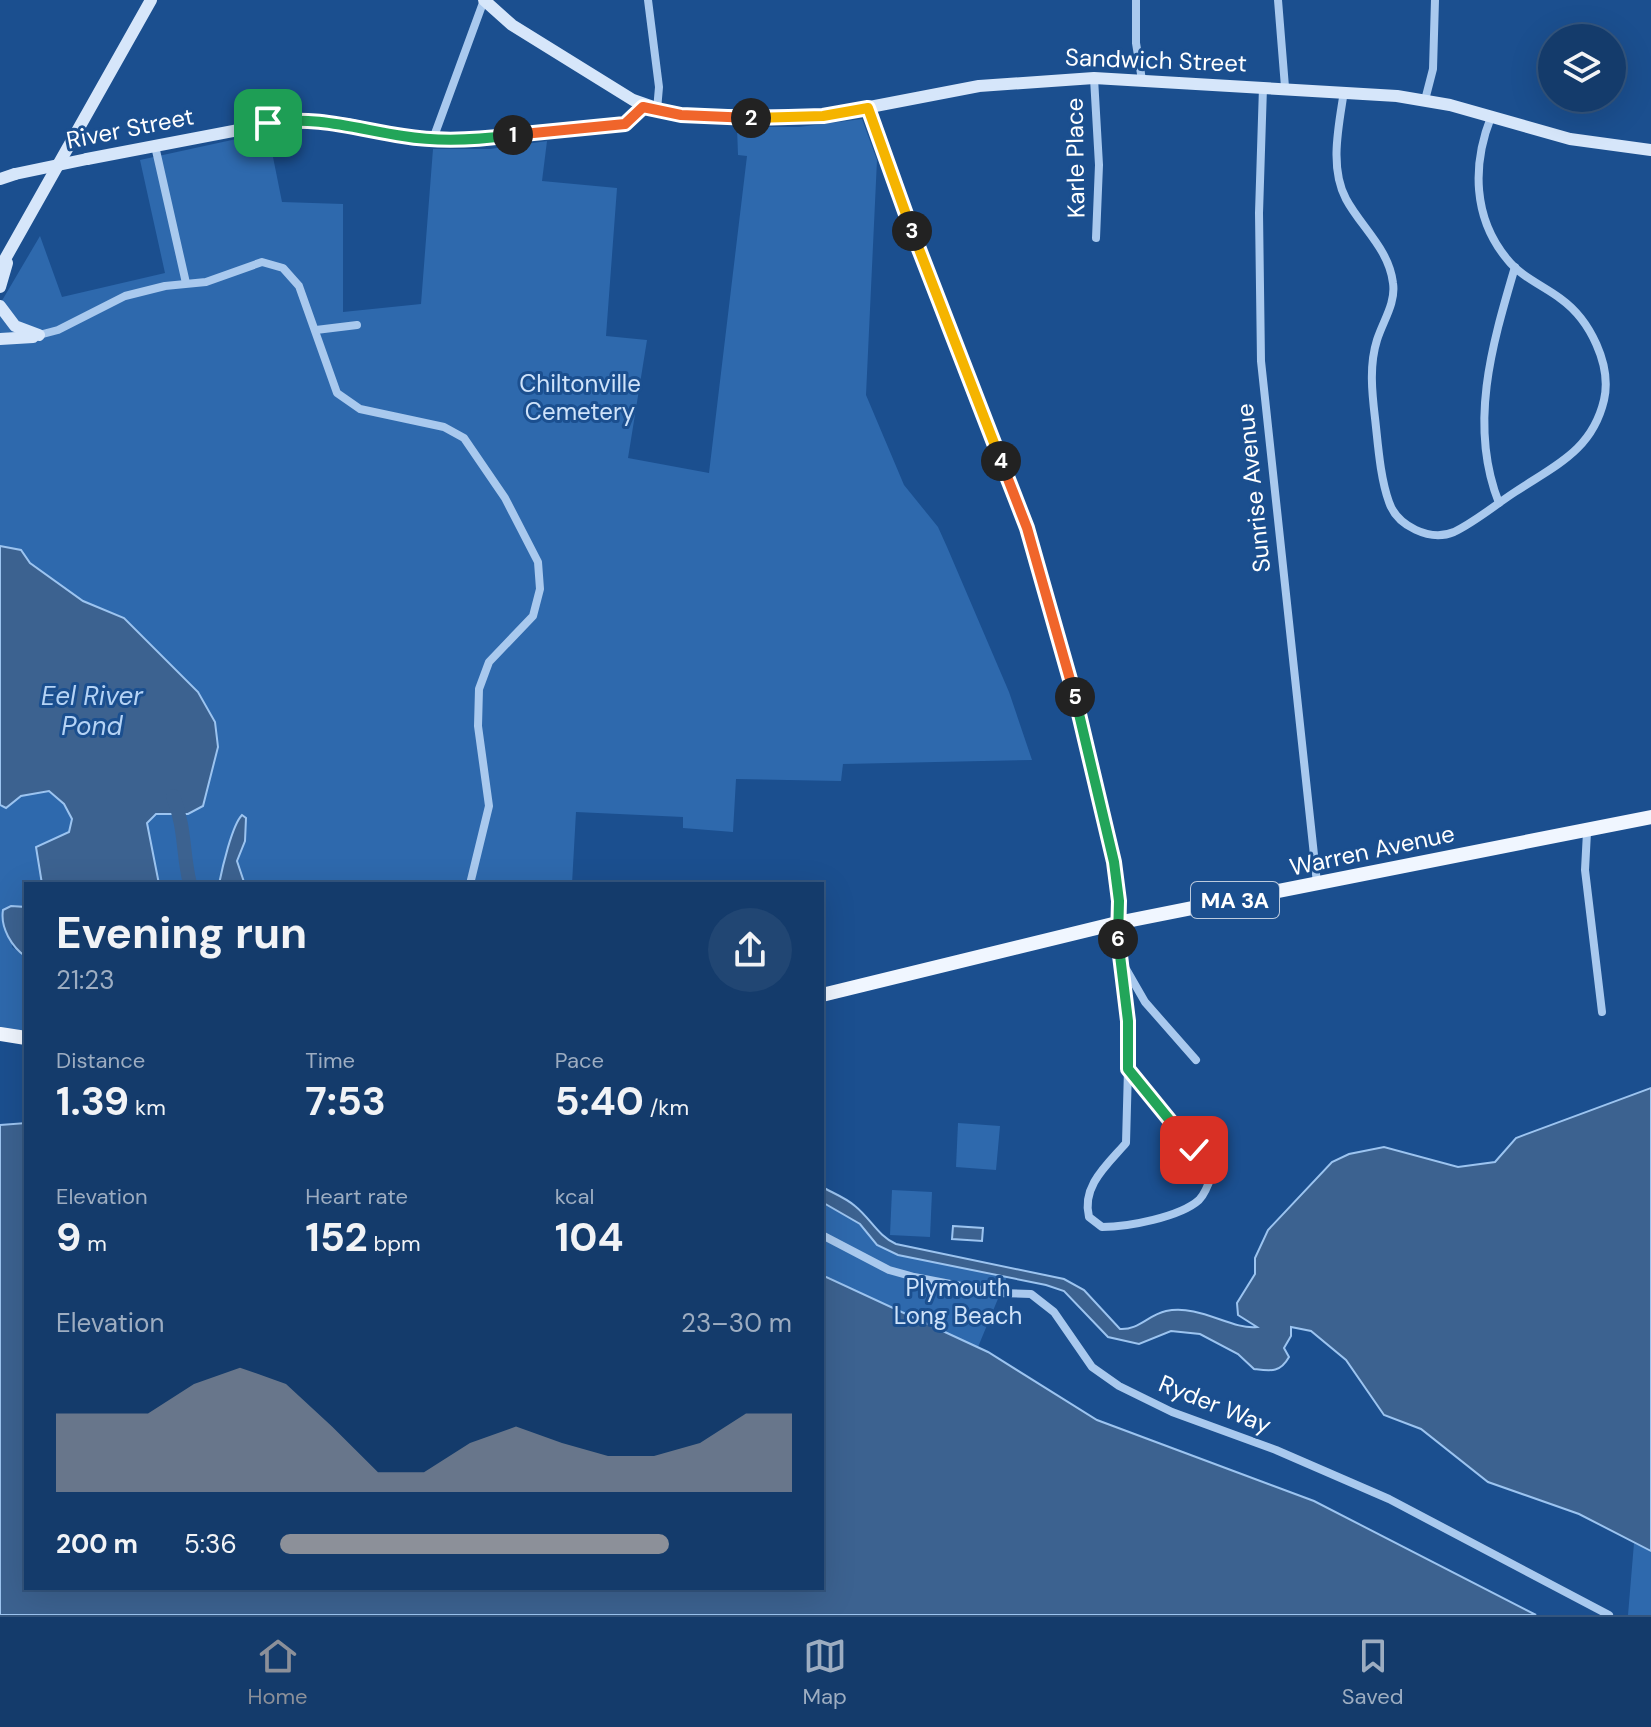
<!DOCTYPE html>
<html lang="en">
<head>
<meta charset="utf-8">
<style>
	body { margin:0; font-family:"DM Sans",sans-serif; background:#214673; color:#f1f3f6; height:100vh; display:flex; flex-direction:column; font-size:30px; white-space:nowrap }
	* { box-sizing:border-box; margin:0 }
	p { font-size:26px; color:#9dadc1 }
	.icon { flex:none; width:44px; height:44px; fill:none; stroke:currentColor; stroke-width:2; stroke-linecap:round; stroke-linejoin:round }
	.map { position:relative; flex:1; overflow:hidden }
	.details { position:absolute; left:24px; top:882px; width:800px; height:708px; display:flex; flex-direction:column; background:#143b6b; border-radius:0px; box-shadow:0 8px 32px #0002,0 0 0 2px #33557e }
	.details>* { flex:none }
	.tools { position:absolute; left:1538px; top:24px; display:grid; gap:16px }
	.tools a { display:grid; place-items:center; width:88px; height:88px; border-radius:50%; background:#143b6b; box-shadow:0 8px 32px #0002,0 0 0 2px #33557e; font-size:40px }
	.pin { position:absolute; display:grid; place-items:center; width:68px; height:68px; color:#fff; margin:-34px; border-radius:16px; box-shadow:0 4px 12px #0006 }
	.km { position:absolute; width:40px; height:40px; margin:-20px; border-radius:50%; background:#222; color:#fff; font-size:22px; line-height:40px; text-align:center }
	.round { display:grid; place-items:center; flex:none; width:84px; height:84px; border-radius:42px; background:#214673 }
	.headline { display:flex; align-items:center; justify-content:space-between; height:136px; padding:0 32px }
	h1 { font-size:44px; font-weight:700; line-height:60px }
	.metrics { display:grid; grid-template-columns:repeat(3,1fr); gap:12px; height:136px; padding:8px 32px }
	.metrics div { display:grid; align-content:center }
	.metrics b { font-size:40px; font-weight:700 }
	.metrics small { font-size:22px; font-weight:400 }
	.metrics p { font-size:22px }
	.chart { height:224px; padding:16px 32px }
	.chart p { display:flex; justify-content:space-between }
	.chart svg { width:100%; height:144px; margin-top:8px; fill:#8c9099; opacity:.7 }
	ul { padding:0 32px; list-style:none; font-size:26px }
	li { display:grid; grid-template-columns:128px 96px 1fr; align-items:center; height:60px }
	li i { height:20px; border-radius:10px; background:#8c9099 }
	.tab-bar { display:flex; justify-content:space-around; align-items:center; height:112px; border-top:2px solid #33557e; background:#143b6b; font-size:22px; color:#9dadc1 }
	.tab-bar a { display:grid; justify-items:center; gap:4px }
	.tab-bar .on { color:#8c9099 }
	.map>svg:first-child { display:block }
</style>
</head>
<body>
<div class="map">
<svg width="1651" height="1615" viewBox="0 0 1651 1615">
	<rect width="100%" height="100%" fill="#1b4f8f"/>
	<g fill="#2e69ad">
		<polygon points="862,119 877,160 866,395 904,485 938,527 947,547 1009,692 1032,760 843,764 841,781 736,779 733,832 683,828 683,817 576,812 572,884 159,884 147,823 156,814 188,814 198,692 125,618 83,601 30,563 21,550 0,546 0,304 40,236 62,297 165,273 140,160 268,132 282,202 343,204 343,312 421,304 433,149 490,149 547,141 542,181 617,188 606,336 647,340 628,458 709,473 747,156 738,155 737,127 799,127"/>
		<polygon points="49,791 64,804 73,820 69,832 36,847 42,884 26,884 26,907 11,906 12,947 26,957 26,1033 0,1030 0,805 6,808 21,796"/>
		<polygon points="958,1123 1000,1126 996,1170 956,1167"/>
		<polygon points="892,1190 932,1192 930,1237 890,1235"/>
		<polygon points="822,1202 860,1224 877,1245 898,1255 1007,1277 978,1347 822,1275"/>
		<polygon points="1634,1543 1651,1551 1651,1615 1628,1615"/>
	</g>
	<g fill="#3c6290" stroke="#9cc4f0" stroke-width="2">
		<polygon points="0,546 21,550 30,563 83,601 124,618 198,692 215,722 218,747 203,806 188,814 156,814 147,823 159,884 42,884 36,847 69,832 72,819 64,804 49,791 21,796 6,808 0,805"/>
		<path d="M242,815L246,818L245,841L237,861L244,882L219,884C222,869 232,825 242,815Z"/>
		<path d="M11,906L26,907V957C12,947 0,928 3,910Z"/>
		<path d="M1651,1088V1551L1579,1514L1488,1482L1421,1429L1384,1415L1346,1360L1311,1331L1291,1327V1336L1284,1348L1289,1357C1280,1373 1271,1371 1254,1369L1238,1354L1200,1334L1171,1331L1139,1344L1108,1337L1064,1291L1046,1285L898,1255L877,1245L860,1224L822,1202V1187C833,1193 846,1198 855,1206C871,1219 878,1236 896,1244L1064,1279L1084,1290L1120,1329C1139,1330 1148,1315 1166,1311C1200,1304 1231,1330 1257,1327L1238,1315L1237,1303L1255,1274V1258L1268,1230L1332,1162L1349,1154L1384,1147L1458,1167L1495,1162L1516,1138Z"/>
		<polygon points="26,1123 26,1588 822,1588 822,1275 988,1352 1097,1420 1314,1501 1536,1615 0,1615 0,1125"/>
		<polygon points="953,1226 983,1228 982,1241 952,1239"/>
	</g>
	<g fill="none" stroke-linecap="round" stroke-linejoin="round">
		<path stroke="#3c6290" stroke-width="14" d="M173,796C186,830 182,851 190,884"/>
		<g stroke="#a9c9ee" stroke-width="8">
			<polyline points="648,0 659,87 657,110"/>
			<polyline points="1136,0 1136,43 1142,80"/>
			<polyline points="1278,0 1285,87"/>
			<polyline points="1094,78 1099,165 1096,238"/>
			<polyline points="1263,87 1259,213 1261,361 1317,883"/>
			<path d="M1344,91C1339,125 1329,167 1346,199C1361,227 1389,249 1393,283C1396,303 1383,321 1377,340C1369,365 1372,393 1375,418C1378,444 1380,477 1389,502C1397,526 1430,542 1454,532C1475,522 1495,505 1515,492C1554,466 1592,451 1604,400C1612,365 1590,320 1561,299C1544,286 1521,277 1507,259C1473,218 1472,165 1491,117"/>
			<polyline points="1425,100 1433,69 1435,0"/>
			<polyline points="868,108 1027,528 1071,684 1117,882 1118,941 1128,1021 1128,1069"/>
			<polyline points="433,139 484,0"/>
			<polyline points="155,146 186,283"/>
			<polyline points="316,330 357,325"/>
			<polyline points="39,335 58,330 125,296 165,286 206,282 262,262 283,268 299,286 337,393 360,409 444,427 464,438 505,498 538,562 540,589 533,616 489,662 479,689 478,726 489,806 470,884"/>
			<path d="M1499,503C1468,425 1492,345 1515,267"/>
			<polyline points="1587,832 1585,870 1602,1012"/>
			<polyline points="1122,962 1145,1002 1196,1060"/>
			<path d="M1128,1069L1213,1171C1210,1180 1206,1193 1199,1200C1180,1217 1128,1227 1102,1227L1089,1217C1081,1186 1108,1164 1126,1143Z"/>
			<polyline points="822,1235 889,1270 914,1277 997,1293 1031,1294 1054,1312 1092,1367 1119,1386 1172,1412 1276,1450 1389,1499 1609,1615"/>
		</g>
		<g stroke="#d6e6fa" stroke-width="12">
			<polyline points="484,0 512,25 633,100 676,115 823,116 979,86 1094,78 1397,96 1450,105 1570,139 1651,150"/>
			<polyline points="87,159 285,121 346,124 414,138 478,140 625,124 643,107"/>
			<polyline points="0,179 15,174"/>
			<polyline points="0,268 151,0"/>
			<polyline points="0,287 7,263"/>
			<polyline points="0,306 15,326 39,335"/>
			<polyline points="0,339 33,337"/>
		</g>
		<g stroke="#f0f6ff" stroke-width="14">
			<polyline points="822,995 1117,923 1651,817"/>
			<polyline points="0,1034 26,1038"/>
		</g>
		<polyline stroke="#d6e6fa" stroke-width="12" points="15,174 87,159"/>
	</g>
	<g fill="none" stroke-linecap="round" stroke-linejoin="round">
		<defs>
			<path id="split-1" d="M268,123C315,115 357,129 403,136C439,142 477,140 513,135"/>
			<polyline id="split-2" points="513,135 625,124 643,107 681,115 751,118"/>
			<polyline id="split-3" points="751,118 823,116 868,108 912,231"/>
			<polyline id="split-4" points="912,231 1001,461"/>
			<polyline id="split-5" points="1001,461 1027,528 1075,697"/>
			<polyline id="split-6" points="1075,697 1114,862 1119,901 1118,939"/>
			<polyline id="split-7" points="1118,939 1128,1021 1128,1069 1194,1150"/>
		</defs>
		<use href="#split-1" stroke="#fff" stroke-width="16"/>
		<use href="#split-2" stroke="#fff" stroke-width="16"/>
		<use href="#split-3" stroke="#fff" stroke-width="16"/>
		<use href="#split-4" stroke="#fff" stroke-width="16"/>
		<use href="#split-5" stroke="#fff" stroke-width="16"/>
		<use href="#split-6" stroke="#fff" stroke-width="16"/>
		<use href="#split-7" stroke="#fff" stroke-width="16"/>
		<use href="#split-1" stroke="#22a559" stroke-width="10"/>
		<use href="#split-2" stroke="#f0652b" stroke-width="10"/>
		<use href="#split-3" stroke="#f5b400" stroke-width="10"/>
		<use href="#split-4" stroke="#f5b400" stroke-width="10"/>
		<use href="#split-5" stroke="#f0652b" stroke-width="10"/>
		<use href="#split-6" stroke="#22a559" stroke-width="10"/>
		<use href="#split-7" stroke="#22a559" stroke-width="10"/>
	</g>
	<g text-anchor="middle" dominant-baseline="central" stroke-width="6" stroke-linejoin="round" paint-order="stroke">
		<rect fill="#1b4f8f" stroke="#bbcadd" stroke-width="2" x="1191" y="882" width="88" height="36" rx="6"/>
		<g font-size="22" font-weight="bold" fill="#fff">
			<text x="1235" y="900">MA 3A</text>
		</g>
		<g font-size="24" fill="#fff" stroke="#1b4f8f">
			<text transform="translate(1156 60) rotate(2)">Sandwich Street</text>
			<text transform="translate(130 128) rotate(-11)">River Street</text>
			<text transform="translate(1075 158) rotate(-91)">Karle Place</text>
			<text transform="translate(1253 488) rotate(-96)">Sunrise Avenue</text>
			<text transform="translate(1372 850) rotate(-12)">Warren Avenue</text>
			<text transform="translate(1215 1404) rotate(22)">Ryder Way</text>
		</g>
		<g font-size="24" fill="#cfe3fa" stroke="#1b4f8f">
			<text x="580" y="383">Chiltonville<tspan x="580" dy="28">Cemetery</tspan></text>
			<text x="958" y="1287">Plymouth<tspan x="958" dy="28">Long Beach</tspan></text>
		</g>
		<g font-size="26" font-style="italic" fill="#b5d3f5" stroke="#1b4f8f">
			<text x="92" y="696">Eel River<tspan x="92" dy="30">Pond</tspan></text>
		</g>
	</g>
</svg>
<div class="tools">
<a><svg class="icon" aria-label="layers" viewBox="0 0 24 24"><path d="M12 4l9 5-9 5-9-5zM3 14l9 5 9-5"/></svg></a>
</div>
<div class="pin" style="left:268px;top:123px;background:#1e9e55"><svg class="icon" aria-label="arrive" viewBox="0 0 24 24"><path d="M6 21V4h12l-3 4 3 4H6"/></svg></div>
<div class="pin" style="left:1194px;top:1150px;background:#d93025"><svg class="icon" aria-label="check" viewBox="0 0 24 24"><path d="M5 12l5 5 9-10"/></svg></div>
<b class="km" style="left:513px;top:135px">1</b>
<b class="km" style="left:751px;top:118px">2</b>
<b class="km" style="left:912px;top:231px">3</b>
<b class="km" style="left:1001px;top:461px">4</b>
<b class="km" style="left:1075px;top:697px">5</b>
<b class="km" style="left:1118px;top:939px">6</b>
<section class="details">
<div class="headline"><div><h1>Evening run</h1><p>21:23</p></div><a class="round"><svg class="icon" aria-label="share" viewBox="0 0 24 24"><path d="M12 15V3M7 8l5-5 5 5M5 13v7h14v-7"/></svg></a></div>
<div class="metrics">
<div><p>Distance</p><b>1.39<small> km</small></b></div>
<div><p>Time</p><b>7:53</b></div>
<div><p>Pace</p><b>5:40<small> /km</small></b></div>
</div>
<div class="metrics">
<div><p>Elevation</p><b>9<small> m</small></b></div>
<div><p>Heart rate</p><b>152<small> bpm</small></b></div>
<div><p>kcal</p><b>104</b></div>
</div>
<div class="chart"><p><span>Elevation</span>23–30 m</p>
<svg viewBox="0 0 160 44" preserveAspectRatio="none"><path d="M0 44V20L10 20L20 20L30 11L40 6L50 11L60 24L70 38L80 38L90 29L100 24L110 29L120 33L130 33L140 29L150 20L160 20V44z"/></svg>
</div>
<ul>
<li><b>200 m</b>5:36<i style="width:76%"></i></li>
</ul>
</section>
</div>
<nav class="tab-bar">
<a class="on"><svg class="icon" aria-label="home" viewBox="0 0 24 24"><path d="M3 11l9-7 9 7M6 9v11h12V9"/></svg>Home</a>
<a><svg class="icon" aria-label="map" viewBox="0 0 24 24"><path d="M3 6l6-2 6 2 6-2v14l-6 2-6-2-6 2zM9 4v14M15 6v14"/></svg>Map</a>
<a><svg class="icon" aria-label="saved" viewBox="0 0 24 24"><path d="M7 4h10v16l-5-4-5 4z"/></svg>Saved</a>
</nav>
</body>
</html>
